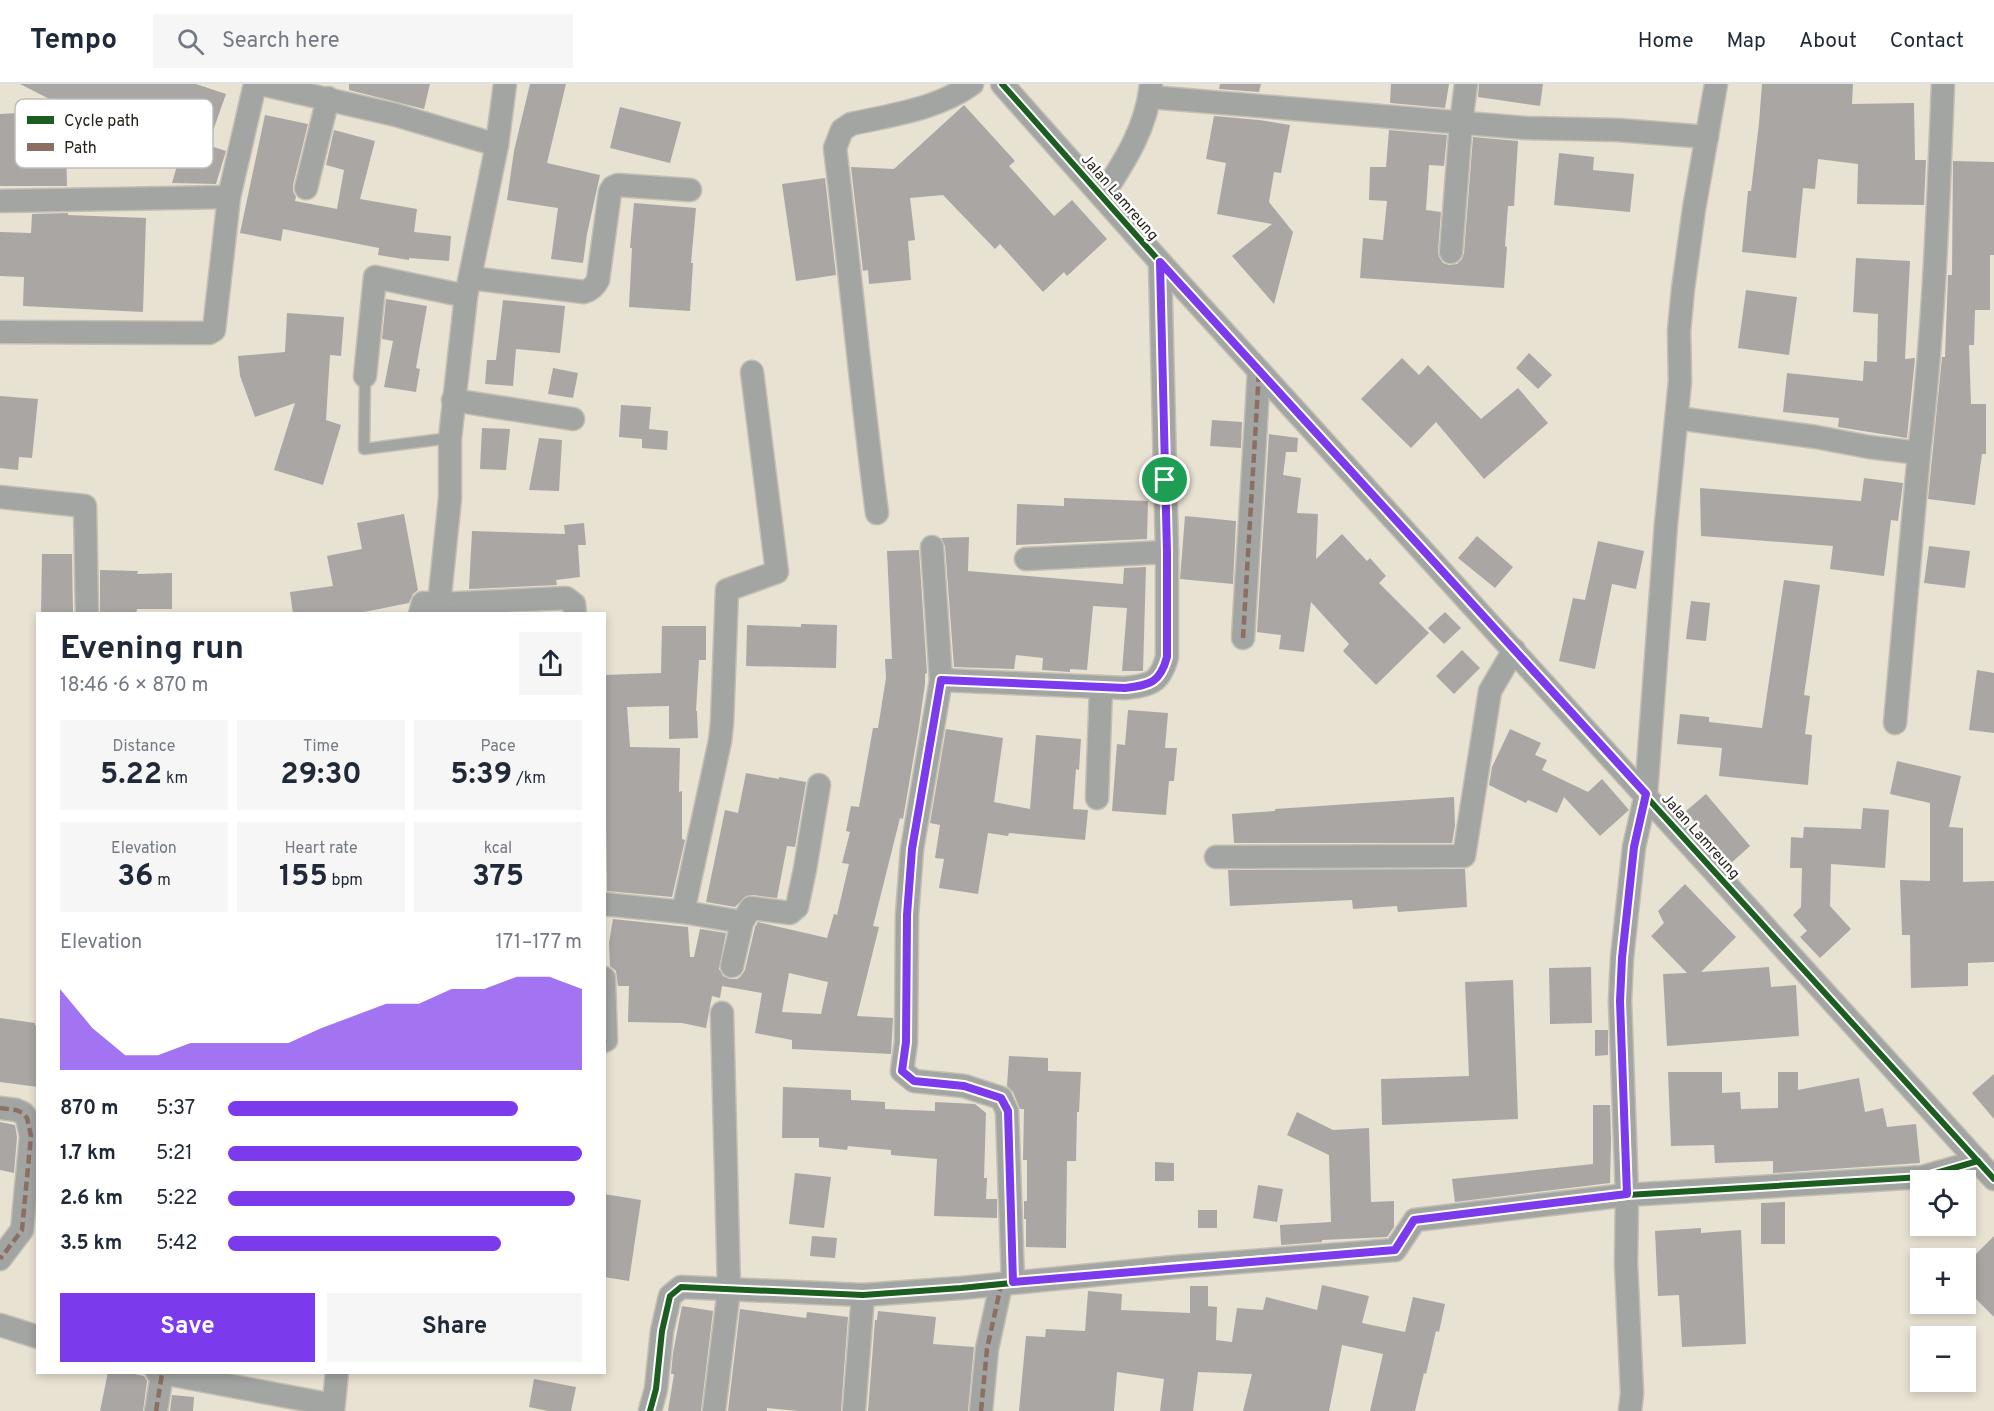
<!DOCTYPE html>
<html lang="en">
<head>
<meta charset="utf-8">
<style>
	body { margin:0; font-family:Overpass,sans-serif; background:#f6f6f7; color:#1f2937; height:100vh; display:flex; flex-direction:column; font-size:22px; white-space:nowrap }
	* { box-sizing:border-box; margin:0 }
	p { font-size:20px; color:#747a83 }
	.icon { flex:none; width:33px; height:33px; fill:none; stroke:currentColor; stroke-width:2; stroke-linecap:round; stroke-linejoin:round }
	.map { position:relative; flex:1; overflow:hidden }
	.sheet { position:absolute; left:36px; top:528px; width:570px; height:762px; display:flex; flex-direction:column; background:#fff; border-radius:0px; box-shadow:0 3px 9px #0003 }
	.sheet>* { flex:none }
	.tools { position:absolute; left:1910px; top:1086px; display:grid; gap:12px }
	.tools a { display:grid; place-items:center; width:66px; height:66px; border-radius:0px; background:#fff; box-shadow:0 3px 9px #0003; font-size:30px }
	.pin { position:absolute; display:grid; place-items:center; width:51px; height:51px; color:#fff; margin:-26px; border:3px solid #fff; border-radius:50%; box-shadow:0 2px 6px #0007 }
	.round { display:grid; place-items:center; flex:none; width:63px; height:63px; border-radius:0px; background:#f6f6f7 }
	.summary { display:flex; align-items:center; justify-content:space-between; height:102px; padding:0 24px }
	h1 { font-size:33px; font-weight:700; line-height:45px }
	.metrics { display:grid; grid-template-columns:repeat(3,1fr); gap:9px; height:102px; padding:6px 24px }
	.metrics div { display:grid; align-content:center; border-radius:0px; background:#f6f6f7; text-align:center }
	.metrics b { font-size:30px; font-weight:700 }
	.metrics small { font-size:16px; font-weight:400 }
	.metrics p { font-size:16px }
	.chart { height:168px; padding:12px 24px }
	.chart p { display:flex; justify-content:space-between }
	.chart svg { width:100%; height:108px; margin-top:6px; fill:#7c3aed; opacity:.7 }
	.action { display:flex; gap:12px; margin-top:auto; padding:12px 24px }
	.action a { flex:1; height:69px; border-radius:0px; background:#7c3aed; color:#fff; font-size:24px; font-weight:700; line-height:69px; text-align:center }
	.action a+a { background:#f6f6f7; color:#1f2937 }
	ul { padding:0 24px; list-style:none; font-size:20px }
	li { display:grid; grid-template-columns:96px 72px 1fr; align-items:center; height:45px }
	li i { height:15px; border-radius:8px; background:#7c3aed }
	header { display:flex; align-items:center; gap:36px; box-sizing:border-box; height:84px; padding:0 30px; background:#fff; border-bottom:2px solid #e0e1e3 }
	header strong { font-size:28px }
	nav { display:flex; gap:33px; margin-inline-start:auto; font-size:21px }
	.search { width:420px; height:54px; background:#f6f6f7; display:flex; align-items:center; gap:15px; box-sizing:border-box; padding:0 21px; border-radius:0px; color:#747a83; font-size:22px }
	.map>svg:first-child { display:block }
</style>
</head>
<body>
<header>
<strong>Tempo</strong>
<div class="search"><svg class="icon" aria-label="search" viewBox="0 0 24 24"><circle cx="10" cy="10" r="6"/><path d="M15 15l6 6"/></svg>Search here</div>
<nav><a>Home</a><a>Map</a><a>About</a><a>Contact</a></nav>
</header>
<div class="map">
<svg width="1994" height="1327" viewBox="0 0 1994 1327">
	<rect width="100%" height="100%" fill="#e8e2d3"/>
	<g fill="#aaa6a4" fill-rule="evenodd">
		<polygon points="20,0 196,0 226,10 208,61 226,67 216,100 172,99 186,51 181,50 184,40 120,31 115,65 66,58 67,102 0,102 0,30 71,26"/>
		<polygon points="349,0 430,0 424,25 349,6"/>
		<polygon points="530,0 566,0 547,79 600,91 587,150 583,179 551,175 558,124 507,116 514,67"/>
		<polygon points="1220,0 1261,0 1259,8 1219,5"/>
		<polygon points="1391,0 1449,0 1445,24 1390,19"/>
		<polygon points="1479,0 1543,0 1540,22 1478,13"/>
		<polygon points="1762,0 1853,0 1852,20 1914,19 1915,76 1926,76 1924,121 1857,120 1858,80 1818,75 1815,105 1803,104 1796,174 1742,168 1748,107 1751,107 1759,39"/>
		<polygon points="964,21 1015,77 1009,82 1054,132 1072,116 1107,155 1067,192 1064,188 1043,208 1000,160 995,165 943,111 910,114 915,156 908,157 911,196 869,200 868,186 863,187 851,83 894,85"/>
		<polygon points="620,23 681,38 670,79 610,64"/>
		<polygon points="265,31 308,40 293,101 293,107 296,113 295,117 337,125 344,86 326,81 334,46 375,57 360,115 417,125 414,148 451,152 449,177 409,174 409,176 378,171 379,164 283,145 281,157 240,149"/>
		<polygon points="1214,32 1259,36 1290,41 1281,89 1274,88 1269,118 1293,148 1274,220 1232,172 1272,140 1217,130 1226,79 1206,75"/>
		<polygon points="1389,46 1447,51 1444,82 1429,81 1426,126 1441,128 1438,168 1439,173 1443,179 1449,181 1457,180 1462,175 1464,169 1473,53 1518,57 1514,122 1508,122 1505,162 1507,163 1504,204 1360,194 1363,154 1383,156 1387,117 1369,116 1370,83 1386,83"/>
		<polygon points="1559,69 1594,73 1593,86 1634,90 1630,128 1554,121"/>
		<polygon points="1953,77 1994,78 1994,171 1990,171 1990,226 1975,226 1974,261 1969,261 1971,320 1986,320 1986,370 1982,370 1975,421 1928,415 1942,273 1945,273 1948,191 1952,191"/>
		<polygon points="825,94 836,191 796,197 782,100"/>
		<polygon points="634,119 696,124 691,179 693,179 690,227 629,223 632,164 630,164"/>
		<polygon points="68,129 68,131 146,134 143,228 23,222 24,193 0,192 0,148 31,149 32,130"/>
		<polygon points="1856,174 1910,177 1905,275 1915,274 1907,354 1838,343 1839,334 1783,328 1787,289 1863,297 1864,277 1877,278 1878,230 1853,228"/>
		<polygon points="1746,206 1797,213 1789,271 1738,264"/>
		<polygon points="386,215 427,222 416,284 420,285 416,308 384,303 393,257 382,255"/>
		<polygon points="503,216 565,222 560,269 516,265 513,302 485,300 487,276 496,276"/>
		<polygon points="287,229 344,233 341,272 330,271 326,336 341,341 323,401 274,386 295,319 255,333 240,292 238,272 285,268"/>
		<polygon points="1529,269 1552,291 1538,305 1516,284"/>
		<polygon points="1402,274 1419,291 1428,281 1481,335 1518,304 1548,339 1484,395 1436,338 1411,364 1361,315"/>
		<polygon points="553,284 578,289 573,314 548,310"/>
		<polygon points="0,312 38,315 32,374 19,373 18,386 0,384"/>
		<polygon points="621,321 651,323 649,345 668,347 667,366 642,364 642,355 619,353"/>
		<polygon points="1212,336 1242,338 1241,364 1210,362"/>
		<polygon points="482,344 510,345 506,386 480,385"/>
		<polygon points="1269,350 1298,354 1297,368 1286,368 1283,391 1301,394 1297,429 1318,430 1316,475 1342,450 1367,477 1370,474 1386,492 1379,499 1429,549 1376,601 1343,567 1349,560 1311,518 1304,568 1279,565 1281,551 1257,548"/>
		<polygon points="539,354 562,356 559,407 529,406"/>
		<polygon points="1864,394 1903,399 1898,437 1891,436 1884,492 1830,485 1833,462 1701,452 1700,404 1861,417"/>
		<polygon points="1064,414 1148,417 1147,455 1016,461 1017,420 1064,422"/>
		<polygon points="404,430 418,506 413,510 409,519 354,530 293,530 290,508 333,502 327,472 362,465 357,439"/>
		<polygon points="1185,432 1236,437 1233,500 1180,495"/>
		<polygon points="584,439 586,461 578,461 580,493 556,496 557,501 469,505 472,447 565,450 564,441"/>
		<polygon points="1477,452 1513,483 1495,504 1458,474"/>
		<polygon points="969,453 968,487 1123,500 1124,484 1146,483 1143,587 1122,587 1127,524 1093,522 1087,586 1070,585 1070,588 1042,586 1043,574 1016,571 1014,585 954,583 945,462 941,454"/>
		<polygon points="1598,457 1644,467 1636,505 1612,500 1595,585 1559,577 1573,514 1585,516"/>
		<polygon points="1929,462 1970,467 1965,504 1924,499"/>
		<path d="M919,466L927,589L925,590V600L919,642L903,735L900,734L873,842L879,843L857,932L893,934L891,970L792,965V956L755,949L762,909L722,902L720,914L712,912L706,944L682,939L628,938L629,902H618L616,887L610,882L609,859L613,835L688,843L690,873H694L700,845L726,849L719,885L723,892L730,895H737L741,892L745,886L755,843L758,838L827,854L834,830L837,831L849,780L842,779L850,748L846,747L851,722L859,723L873,644H878L886,594L885,575H892L887,467ZM789,889L828,898L821,930L782,928Z"/>
		<polygon points="42,470 72,470 73,530 41,530"/>
		<polygon points="100,486 138,487 137,490 172,489 172,525 137,525 136,530 100,530"/>
		<polygon points="1784,496 1820,501 1804,611 1810,612 1805,650 1812,651 1808,701 1719,692 1722,664 1677,660 1680,630 1709,633 1709,638 1762,644"/>
		<polygon points="1691,517 1710,519 1706,557 1686,555"/>
		<polygon points="1445,528 1461,544 1444,560 1428,544"/>
		<polygon points="801,540 837,541 836,584 746,582 747,541 801,543"/>
		<polygon points="662,542 706,542 706,576 699,576 696,627 697,627 698,654 669,655 669,622 627,623 630,663 680,664 679,708 682,707 682,755 685,756 672,813 607,807 604,591 661,589"/>
		<polygon points="1462,566 1480,584 1454,610 1436,592"/>
		<polygon points="1977,586 1994,589 1994,649 1969,646"/>
		<polygon points="1128,626 1168,629 1165,664 1177,664 1174,697 1169,697 1166,731 1112,727 1117,660 1125,661"/>
		<polygon points="946,645 1003,654 994,718 1030,725 1036,651 1081,655 1079,686 1076,685 1073,725 1088,726 1085,756 1009,749 1008,752 988,749 978,810 939,804 944,775 935,774 940,741 930,739"/>
		<polygon points="1510,645 1541,659 1535,671 1547,676 1542,686 1588,708 1602,695 1629,726 1600,752 1564,713 1557,729 1528,716 1526,719 1489,701 1492,683"/>
		<polygon points="1897,677 1961,692 1949,743 1963,744 1963,798 1994,797 1994,878 1968,879 1968,902 1911,904 1910,851 1902,851 1900,796 1930,797 1930,719 1890,710"/>
		<polygon points="746,689 779,695 779,693 806,698 795,763 787,762 777,814 753,811 746,812 735,823 706,818 725,726 738,729"/>
		<polygon points="1706,710 1750,762 1730,780 1686,727"/>
		<polygon points="1454,713 1455,742 1452,759 1234,759 1232,730 1275,727 1275,725"/>
		<polygon points="1863,724 1889,726 1885,784 1831,780 1830,822 1851,845 1820,874 1800,853 1807,847 1793,831 1801,823 1802,784 1790,784 1791,753 1803,754 1804,743 1861,745"/>
		<polygon points="1465,785 1467,823 1398,828 1397,822 1353,825 1352,816 1230,822 1228,786"/>
		<polygon points="1685,800 1736,853 1701,888 1769,883 1771,903 1796,901 1799,952 1667,962 1663,890 1687,889 1651,852 1664,839 1658,827"/>
		<polygon points="1591,883 1592,939 1550,940 1549,884"/>
		<polygon points="1513,896 1518,1035 1382,1041 1381,995 1469,992 1465,898"/>
		<polygon points="0,934 35,939 35,941 38,942 38,1003 0,998"/>
		<polygon points="1595,946 1608,946 1608,971 1595,972"/>
		<polygon points="1009,972 1048,974 1048,987 1081,988 1079,1028 1077,1028 1076,1077 1067,1077 1066,1164 1026,1163 1026,1135 1024,1135 1024,1117 1027,1117 1027,1076 1023,1076 1024,1025 1020,1025 1013,1008 1007,1002"/>
		<polygon points="1668,988 1722,988 1722,1009 1740,1008 1741,1025 1778,1024 1778,988 1798,988 1798,1006 1859,994 1865,1028 1883,1024 1887,1043 1916,1040 1920,1079 1773,1089 1773,1077 1715,1079 1714,1061 1671,1062"/>
		<polygon points="1994,990 1994,1035 1972,1009"/>
		<polygon points="783,1003 851,1006 851,1016 885,1018 885,1025 935,1027 935,1018 975,1020 986,1029 984,1094 987,1094 986,1115 997,1115 997,1134 934,1132 937,1075 891,1071 891,1066 848,1062 847,1066 819,1063 819,1054 782,1054"/>
		<polygon points="1593,1021 1610,1021 1611,1055 1610,1099 1455,1118 1452,1095 1593,1080"/>
		<polygon points="1297,1028 1333,1046 1369,1044 1371,1118 1394,1117 1394,1143 1387,1153 1322,1156 1322,1158 1281,1161 1280,1141 1331,1138 1329,1071 1287,1051"/>
		<polygon points="0,1038 15,1041 17,1053 14,1089 0,1086"/>
		<polygon points="1155,1078 1174,1079 1174,1097 1155,1097"/>
		<polygon points="795,1089 831,1093 824,1144 789,1140"/>
		<polygon points="1258,1101 1283,1105 1277,1138 1253,1134"/>
		<polygon points="604,1110 641,1116 629,1197 604,1193"/>
		<polygon points="1785,1118 1785,1160 1761,1160 1761,1119"/>
		<rect x="1198" y="1126" width="19" height="18"/>
		<polygon points="1701,1144 1701,1149 1741,1146 1746,1260 1682,1263 1679,1211 1658,1212 1655,1147"/>
		<polygon points="812,1152 837,1154 835,1174 810,1172"/>
		<polygon points="1994,1152 1994,1233 1965,1204 1965,1181"/>
		<polygon points="1322,1201 1369,1212 1362,1239 1405,1248 1413,1213 1445,1220 1439,1248 1436,1247 1426,1290 1424,1289 1415,1327 1370,1327 1383,1270 1342,1261 1329,1327 1243,1327 1252,1290 1198,1288 1193,1327 1160,1327 1164,1295 1117,1288 1114,1327 1019,1327 1026,1252 1045,1253 1046,1245 1085,1247 1088,1207 1122,1210 1121,1226 1190,1229 1190,1202 1208,1202 1208,1222 1217,1223 1216,1256 1232,1258 1237,1224 1263,1226 1266,1213 1317,1226"/>
		<polygon points="682,1222 713,1227 701,1327 668,1327 674,1290 671,1290 673,1269"/>
		<polygon points="740,1225 806,1234 807,1228 848,1233 841,1327 798,1327 767,1324 767,1327 728,1327"/>
		<polygon points="878,1227 936,1233 933,1260 974,1263 968,1327 868,1327 875,1236 877,1236"/>
		<polygon points="108,1288 125,1288 144,1292 147,1297 143,1327 100,1327"/>
		<polygon points="534,1295 576,1303 571,1327 548,1327 529,1323"/>
		<polygon points="172,1311 194,1313 193,1327 170,1327"/>
	</g>
	<g fill="none" stroke-linecap="round" stroke-linejoin="round">
		<defs>
			<polyline id="service" points="365,292 364,365 450,354"/>
			<g id="minor">
				<polyline points="261,0 396,31 497,61"/>
				<polyline points="505,0 497,61 466,212 450,354 450,414 439,520 566,514 574,520 575,530"/>
				<polyline points="1002,0 1160,178 1994,1095"/>
				<polyline points="1150,13 1526,44 1618,46 1707,53"/>
				<polyline points="306,104 328,14"/>
				<path d="M1102,112C1125,77 1147,43 1151,0"/>
				<polyline points="0,117 229,113"/>
				<polyline points="1451,168 1461,39 1466,0"/>
				<path d="M471,194L584,208C591,206 595,202 598,196L610,108L613,103L618,101L690,106"/>
				<polyline points="0,248 209,249 214,246 229,113 255,0"/>
				<polyline points="365,292 375,193 466,212"/>
				<polyline points="453,316 573,335"/>
				<path d="M1677,334L1816,353L1869,363L1919,369C1934,247 1938,123 1943,0"/>
				<polyline points="0,413 85,422 87,530"/>
				<path d="M877,429C861,307 850,186 835,64L842,46L851,40C892,31 938,25 972,0"/>
				<path d="M932,463L941,596L1125,604C1151,601 1160,599 1167,573V468L1160,178"/>
				<polyline points="1026,475 1167,468"/>
				<polyline points="420,530 423,519 439,520"/>
				<polyline points="1243,554 1259,287"/>
				<polyline points="941,596 912,765 907,831 906,958 902,987 914,997 964,1002 1001,1014 1007,1027 1013,1198"/>
				<polyline points="1895,639 1919,369"/>
				<polyline points="1097,714 1101,603"/>
				<polyline points="1216,773 1464,772 1490,607 1514,566"/>
				<polyline points="604,820 683,828 742,838"/>
				<polyline points="683,828 720,657 722,639 727,506 777,488 752,288"/>
				<polyline points="732,882 742,838 751,824 790,829 797,823 805,785 819,701"/>
				<polyline points="604,894 606,956 604,957"/>
				<polyline points="0,1024 16,1026 23,1029 27,1034 31,1052 22,1146 0,1175"/>
				<polyline points="0,1241 38,1253"/>
				<polyline points="157,1288 333,1321"/>
				<polyline points="156,1327 162,1290"/>
				<polyline points="333,1327 337,1288"/>
				<polyline points="650,1327 656,1305 662,1247 670,1212 681,1203 863,1211 961,1204 1174,1183 1395,1166 1415,1136 1627,1111 1922,1093 1978,1077"/>
				<polyline points="714,1327 729,1205 722,929"/>
				<polyline points="854,1327 863,1211"/>
				<polyline points="981,1327 987,1265 1001,1201"/>
				<polyline points="1630,1327 1632,1309 1626,1179 1627,1111 1620,917 1622,874 1634,763 1646,710 1666,440 1680,297 1679,247 1683,205 1694,125 1716,0"/>
			</g>
		</defs>
		<use href="#service" stroke="#c4bfb3" stroke-width="13"/>
		<use href="#minor" stroke="#c4bfb3" stroke-width="25"/>
		<use href="#service" stroke="#a2a5a2" stroke-width="10"/>
		<use href="#minor" stroke="#a2a5a2" stroke-width="22"/>
		<g stroke="#8d6e63" stroke-width="4.5" stroke-dasharray="9 4.5" stroke-linecap="butt">
			<polyline points="1243,554 1259,287"/>
			<polyline points="604,957 606,956"/>
			<polyline points="0,1024 16,1026 23,1029 27,1034 31,1052 22,1146 0,1175"/>
			<polyline points="156,1327 162,1290"/>
			<polyline points="981,1327 987,1265 1001,1201"/>
		</g>
		<defs>
			<g id="cycleway">
				<polyline points="1002,0 1160,178 1994,1095"/>
				<polyline points="650,1327 656,1305 662,1247 670,1212 681,1203 863,1211 961,1204 1174,1183 1395,1166 1415,1136 1627,1111 1922,1093 1978,1077"/>
			</g>
		</defs>
		<use href="#cycleway" stroke="#fff" stroke-width="10"/>
		<use href="#cycleway" stroke="#1b5e20" stroke-width="6"/>
	</g>
	<g fill="none" stroke-linecap="round" stroke-linejoin="round">
		<defs>
			<path id="route" d="M1160,178L1646,710L1634,763L1622,874L1620,917L1627,1110L1414,1136L1395,1166L1013,1198L1008,1027L1001,1014L964,1002L914,997L902,987L906,958L907,831L912,765L941,596L1125,604C1150,601 1160,599 1167,573V468Z"/>
		</defs>
		<use href="#route" stroke="#fff" stroke-width="12"/>
		<use href="#route" stroke="#7c3aed" stroke-width="8"/>
	</g>
	<g text-anchor="middle" dominant-baseline="central" stroke-width="5" stroke-linejoin="round" paint-order="stroke">
		<g font-size="15" fill="#272319" stroke="#fff">
			<text transform="translate(1119 114) rotate(49)">Jalan Lamreung</text>
			<text transform="translate(1700 753) rotate(48)">Jalan Lamreung</text>
		</g>
	</g>
	<rect x="15" y="15" width="198" height="69" rx="9" fill="#fff" stroke="#bebdba" stroke-width="1.5"/>
	<rect x="27" y="32" width="27" height="8" fill="#1b5e20"/>
	<rect x="27" y="59" width="27" height="8" fill="#8d6e63"/>
	<g font-size="16" fill="#272319">
		<text x="64" y="42">Cycle path</text>
		<text x="64" y="69">Path</text>
	</g>
</svg>
<div class="tools">
<a><svg class="icon" aria-label="locate" viewBox="0 0 24 24"><circle cx="12" cy="12" r="6"/><path d="M12 2v4M12 18v4M2 12h4M18 12h4"/></svg></a>
<a>+</a>
<a>−</a>
</div>
<div class="pin" style="left:1165px;top:396px;background:#1e9e55"><svg class="icon" aria-label="arrive" viewBox="0 0 24 24"><path d="M6 21V4h12l-3 4 3 4H6"/></svg></div>
<section class="sheet">
<div class="summary"><div><h1>Evening run</h1><p>18:46 · 6 × 870 m</p></div><a class="round"><svg class="icon" aria-label="share" viewBox="0 0 24 24"><path d="M12 15V3M7 8l5-5 5 5M5 13v7h14v-7"/></svg></a></div>
<div class="metrics">
<div><p>Distance</p><b>5.22<small> km</small></b></div>
<div><p>Time</p><b>29:30</b></div>
<div><p>Pace</p><b>5:39<small> /km</small></b></div>
</div>
<div class="metrics">
<div><p>Elevation</p><b>36<small> m</small></b></div>
<div><p>Heart rate</p><b>155<small> bpm</small></b></div>
<div><p>kcal</p><b>375</b></div>
</div>
<div class="chart"><p><span>Elevation</span>171–177 m</p>
<svg viewBox="0 0 160 44" preserveAspectRatio="none"><path d="M0 44V11L10 27L20 38L30 38L40 33L50 33L60 33L70 33L80 27L90 22L100 17L110 17L120 11L130 11L140 6L150 6L160 11V44z"/></svg>
</div>
<ul>
<li><b>870 m</b>5:37<i style="width:82%"></i></li>
<li><b>1.7 km</b>5:21<i style="width:100%"></i></li>
<li><b>2.6 km</b>5:22<i style="width:98%"></i></li>
<li><b>3.5 km</b>5:42<i style="width:77%"></i></li>
</ul>
<div class="action"><a>Save</a><a>Share</a></div>
</section>
</div>
</body>
</html>
